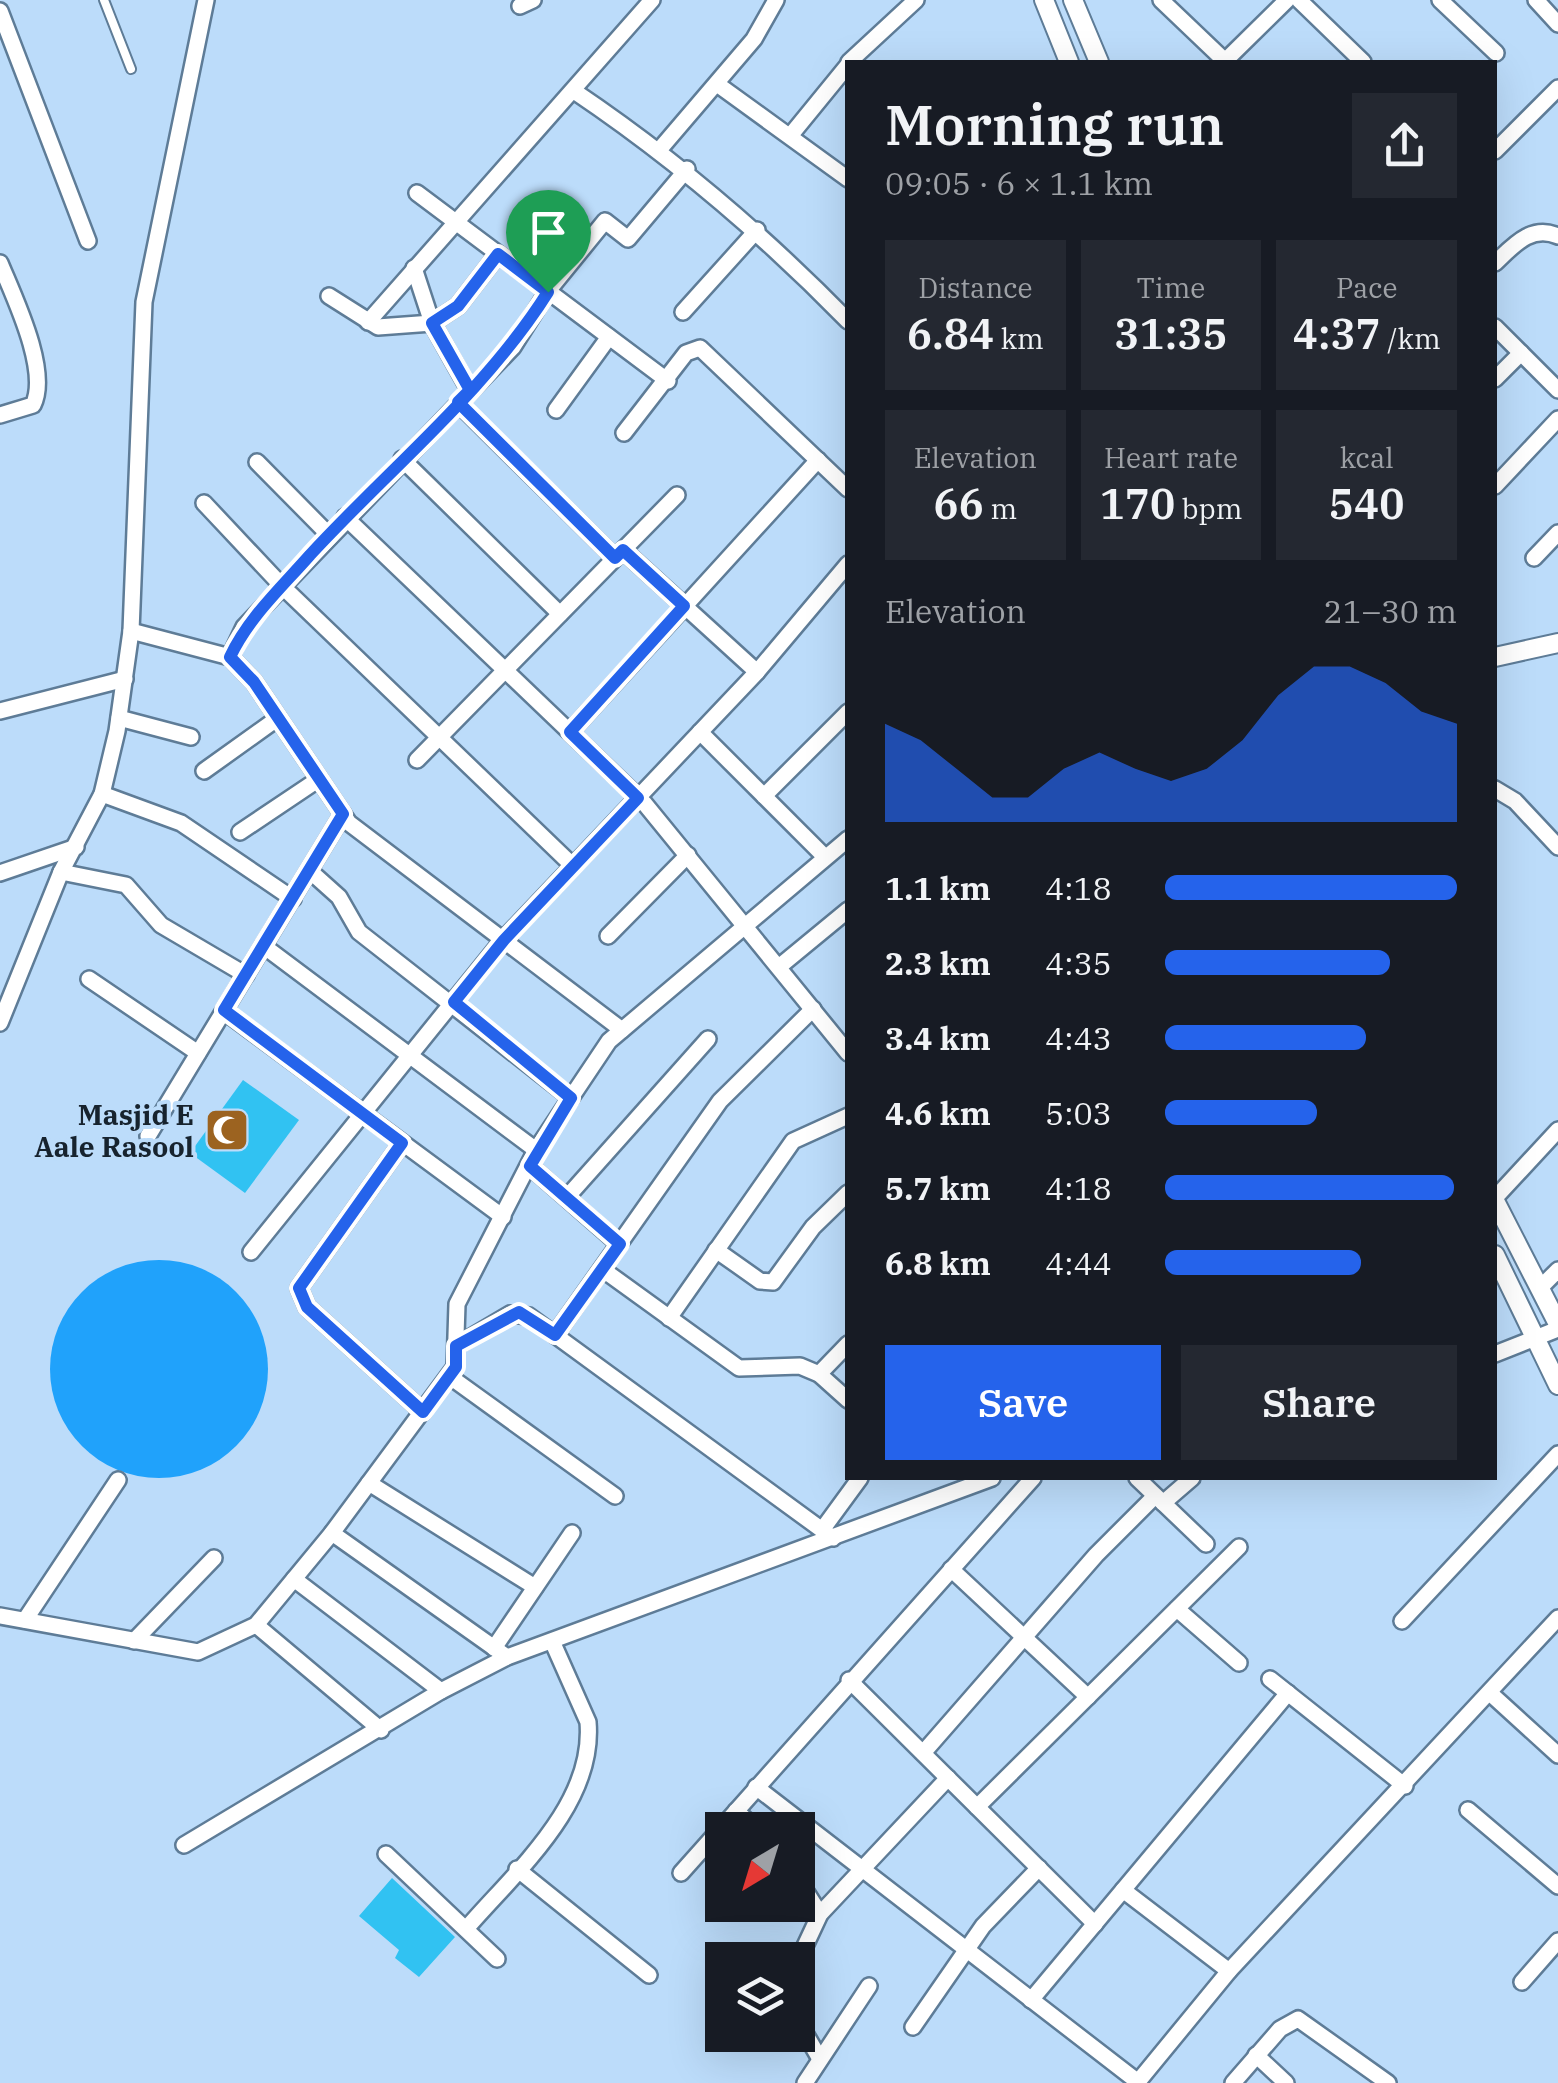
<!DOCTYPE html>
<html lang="en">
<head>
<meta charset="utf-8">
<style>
	body { margin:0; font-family:"IBM Plex Serif",serif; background:#242831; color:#f1f3f6; height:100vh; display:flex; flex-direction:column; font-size:38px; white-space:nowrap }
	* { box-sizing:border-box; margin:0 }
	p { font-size:32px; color:#9ea1a6 }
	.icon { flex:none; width:55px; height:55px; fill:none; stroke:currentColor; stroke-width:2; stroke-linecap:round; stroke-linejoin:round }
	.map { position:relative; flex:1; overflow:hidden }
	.panel { position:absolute; left:845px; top:60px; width:652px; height:1420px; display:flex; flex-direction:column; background:#171b24; border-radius:0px; box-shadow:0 10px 40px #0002 }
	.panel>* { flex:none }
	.needle { width:65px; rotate:218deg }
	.buttons { position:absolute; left:705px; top:1812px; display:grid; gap:20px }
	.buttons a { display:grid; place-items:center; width:110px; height:110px; border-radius:0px; background:#171b24; box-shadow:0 10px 40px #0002; font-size:50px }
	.pin { position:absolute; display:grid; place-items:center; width:85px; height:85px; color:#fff; margin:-102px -42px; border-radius:50% 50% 50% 0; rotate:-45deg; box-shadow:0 0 10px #0007 }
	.pin .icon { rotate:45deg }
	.round { display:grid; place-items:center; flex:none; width:105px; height:105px; border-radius:0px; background:#242831 }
	.overview { display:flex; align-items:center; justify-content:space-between; height:170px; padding:0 40px }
	h1 { font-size:55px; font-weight:600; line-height:75px }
	.figures { display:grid; grid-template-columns:repeat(3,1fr); gap:15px; height:170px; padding:10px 40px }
	.figures div { display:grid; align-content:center; border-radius:0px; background:#242831; text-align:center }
	.figures b { font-size:42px; font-weight:600 }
	.figures small { font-size:28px; font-weight:400 }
	.figures p { font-size:28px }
	.chart { height:280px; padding:20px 40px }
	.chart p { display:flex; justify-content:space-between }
	.chart svg { width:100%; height:180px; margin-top:10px; fill:#2563eb; opacity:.7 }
	.primary-button { display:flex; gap:20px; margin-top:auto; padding:20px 40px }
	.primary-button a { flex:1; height:115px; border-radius:0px; background:#2563eb; color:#fff; font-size:40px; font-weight:600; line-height:115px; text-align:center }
	.primary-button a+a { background:#242831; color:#f1f3f6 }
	ul { padding:0 40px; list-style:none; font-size:32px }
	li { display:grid; grid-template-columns:160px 120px 1fr; align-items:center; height:75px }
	li i { height:25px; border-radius:12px; background:#2563eb }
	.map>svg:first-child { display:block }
</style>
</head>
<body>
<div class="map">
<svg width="1558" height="2083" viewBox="0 0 1558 2083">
	<rect width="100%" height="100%" fill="#bcdcfa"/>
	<circle fill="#20a2fb" cx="159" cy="1369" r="109"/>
	<g fill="#31c2f2">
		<polygon points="243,1080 299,1120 245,1193 190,1153"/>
		<polygon points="392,1878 455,1937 419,1977 395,1958 399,1950 359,1916"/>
	</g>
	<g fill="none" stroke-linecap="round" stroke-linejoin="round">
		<defs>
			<polyline id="service" points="104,0 131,69"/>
			<g id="minor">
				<polyline points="1161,0 1226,62"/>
				<polyline points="1299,0 1363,62"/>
				<polyline points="1440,0 1496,53"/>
				<polyline points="1536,0 1558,24"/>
				<polyline points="520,6 533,0"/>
				<polyline points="0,11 88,241"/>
				<polyline points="1225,61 1287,0"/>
				<polyline points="849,62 916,0"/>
				<polyline points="717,84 848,179"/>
				<path d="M574,91C675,159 763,234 848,321"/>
				<polyline points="790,136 848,65"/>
				<polyline points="660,149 754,39 776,0"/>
				<polyline points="1495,151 1558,88"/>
				<polyline points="417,193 668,381"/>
				<path d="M0,263C14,297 50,371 33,405L0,415"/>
				<path d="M1495,263C1513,246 1531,224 1558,236"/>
				<polyline points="414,268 432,323 470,391"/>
				<polyline points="329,296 378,327 432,323 458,306 498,254"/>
				<polyline points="683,312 757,230"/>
				<polyline points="368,322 652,0"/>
				<polyline points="1495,327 1558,390"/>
				<polyline points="1495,379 1521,353"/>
				<polyline points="458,403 615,558"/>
				<polyline points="556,410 609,337"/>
				<polyline points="624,433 686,353 700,348 848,489"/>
				<polyline points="402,459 560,614"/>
				<polyline points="257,462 329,535"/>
				<polyline points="1495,486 1558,419"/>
				<polyline points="204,503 282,586 573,866"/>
				<polyline points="345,517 645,804 848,1053"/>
				<polyline points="623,550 757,672"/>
				<polyline points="1534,558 1558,533"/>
				<polyline points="131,631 230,657 254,682 349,823 622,1030"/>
				<polyline points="230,657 244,627 513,347 548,291 605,221 628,239 687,169"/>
				<polyline points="0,711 125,679"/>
				<polyline points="119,718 191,737"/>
				<polyline points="570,732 818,460"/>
				<polyline points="700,732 825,857"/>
				<polyline points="417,760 677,495"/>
				<polyline points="204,771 278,718"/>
				<polyline points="1495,789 1515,801 1558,847"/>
				<polyline points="102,794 181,823 293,899"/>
				<polyline points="764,796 848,712"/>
				<polyline points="240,832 319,779"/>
				<polyline points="310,871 339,897 359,932 571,1098"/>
				<polyline points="61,872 126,885 161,925 246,975"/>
				<polyline points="0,873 76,847"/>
				<polyline points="608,936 688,855"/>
				<polyline points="265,947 536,1150"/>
				<polyline points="780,966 848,910"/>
				<polyline points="89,979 198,1053"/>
				<polyline points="224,1011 503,1217"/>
				<polyline points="0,1023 61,872 102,794 117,731 131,631 144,302 206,0"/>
				<polyline points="148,1136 343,814"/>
				<polyline points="402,1143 299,1288 307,1307 423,1412"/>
				<polyline points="530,1166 619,1244"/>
				<polyline points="568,1196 708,1039"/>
				<polyline points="1495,1198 1558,1130"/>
				<polyline points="716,1250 760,1281 773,1282 813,1227 848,1193"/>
				<polyline points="251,1252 503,940 757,672 848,564"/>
				<polyline points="602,1269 739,1368 800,1366 819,1374 848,1400"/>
				<polyline points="1540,1288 1558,1270"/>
				<polyline points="669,1318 793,1141 848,1116"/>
				<polyline points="555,1335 720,1101 813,1009"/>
				<polyline points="456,1346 510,1314 529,1316 833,1538"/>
				<polyline points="1495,1354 1558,1329"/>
				<polyline points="819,1374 848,1344"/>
				<polyline points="449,1376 615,1496"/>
				<polyline points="1137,1478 1206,1544"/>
				<polyline points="369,1483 535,1587"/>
				<polyline points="1163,1503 1192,1478"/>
				<polyline points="822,1530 860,1478"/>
				<polyline points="332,1533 507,1657"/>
				<polyline points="951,1569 1088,1697"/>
				<polyline points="294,1579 441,1691"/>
				<polyline points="1177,1609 1239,1663"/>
				<polyline points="0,1616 198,1652 256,1625 332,1533 455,1367 457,1304 536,1150 609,1041 848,839"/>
				<polyline points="25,1620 118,1480"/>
				<polyline points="1402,1621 1558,1454"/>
				<polyline points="256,1625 381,1730"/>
				<polyline points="134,1641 214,1558"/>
				<polyline points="494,1648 572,1533"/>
				<polyline points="1270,1679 1405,1786"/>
				<polyline points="849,1680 1095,1924"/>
				<polyline points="1491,1694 1558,1755"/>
				<polyline points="923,1753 1096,1555 1155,1496"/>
				<polyline points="756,1787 1138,2082"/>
				<polyline points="977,1807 1239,1547"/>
				<polyline points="1468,1810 1558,1886"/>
				<polyline points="736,1811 758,1830"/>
				<polyline points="184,1845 441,1691 507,1657 992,1478"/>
				<polyline points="386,1854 497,1959"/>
				<polyline points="517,1869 649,1975"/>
				<polyline points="681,1873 1033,1478"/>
				<polyline points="798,1879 820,1914"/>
				<polyline points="1123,1890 1229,1971"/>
				<path d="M466,1929C515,1872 595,1805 588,1722L552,1641"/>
				<polyline points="798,1961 820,1914 948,1778"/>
				<polyline points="1522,1982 1558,1941"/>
				<polyline points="1031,2000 1288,1693"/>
				<polyline points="798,2021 820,2059"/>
				<polyline points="913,2027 983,1926 1039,1868"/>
				<polyline points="1256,2055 1286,2083"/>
				<polyline points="805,2083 869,1986"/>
				<polyline points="1137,2083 1229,1971 1558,1618"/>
				<polyline points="1233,2083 1280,2029 1298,2019 1388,2083"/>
			</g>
			<g id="tertiary">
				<polyline points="1044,0 1069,62"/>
				<polyline points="1073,0 1099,62"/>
				<polyline points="1495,657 1558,643"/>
				<polyline points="1495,1201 1558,1324"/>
				<polyline points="1495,1255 1558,1385"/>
			</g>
		</defs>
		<use href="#service" stroke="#5e7c97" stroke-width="12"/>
		<use href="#minor" stroke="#5e7c97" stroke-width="20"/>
		<use href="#tertiary" stroke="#5e7c97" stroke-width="22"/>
		<use href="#service" stroke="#fff" stroke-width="8"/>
		<use href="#minor" stroke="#fff" stroke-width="15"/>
		<use href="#tertiary" stroke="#fff" stroke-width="18"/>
	</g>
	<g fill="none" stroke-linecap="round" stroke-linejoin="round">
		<defs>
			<path id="route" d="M548,292C485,392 390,468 310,555C281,588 249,617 230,657L254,682L343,814L224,1010L402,1143L299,1288L307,1307L423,1412L456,1367V1346L519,1312L555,1335L620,1244L530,1166L571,1098L454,1002L504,940L638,798L570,732L684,606L623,550L615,558L458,402L470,390L432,323L458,306L498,254L548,292"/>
		</defs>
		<use href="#route" stroke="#fff" stroke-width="20"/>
		<use href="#route" stroke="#2563eb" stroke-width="12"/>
	</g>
	<defs>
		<symbol id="mosque-square" viewBox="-11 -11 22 22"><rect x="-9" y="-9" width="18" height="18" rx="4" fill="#9c6320" stroke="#bcdcfa"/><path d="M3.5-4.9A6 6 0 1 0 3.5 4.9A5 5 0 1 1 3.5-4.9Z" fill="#fff"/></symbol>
	</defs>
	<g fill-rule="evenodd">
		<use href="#mosque-square" x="202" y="1105" width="50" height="50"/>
	</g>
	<g text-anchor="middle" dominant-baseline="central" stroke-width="8" stroke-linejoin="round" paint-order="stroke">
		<g font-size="28" font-weight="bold" fill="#17232e" stroke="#bcdcfa" text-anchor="end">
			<text x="194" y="1114">Masjid E<tspan x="194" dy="32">Aale Rasool</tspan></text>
		</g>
	</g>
</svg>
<div class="buttons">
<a><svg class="needle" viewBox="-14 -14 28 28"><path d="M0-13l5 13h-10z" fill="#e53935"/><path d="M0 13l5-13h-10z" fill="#9ea1a6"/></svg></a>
<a><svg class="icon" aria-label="layers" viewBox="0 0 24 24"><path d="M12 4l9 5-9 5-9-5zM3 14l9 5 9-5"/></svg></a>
</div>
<div class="pin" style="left:548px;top:292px;background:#1e9e55"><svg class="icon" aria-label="arrive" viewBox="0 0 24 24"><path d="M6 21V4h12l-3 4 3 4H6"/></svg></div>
<section class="panel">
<div class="overview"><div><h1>Morning run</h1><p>09:05 · 6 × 1.1 km</p></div><a class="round"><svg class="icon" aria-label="share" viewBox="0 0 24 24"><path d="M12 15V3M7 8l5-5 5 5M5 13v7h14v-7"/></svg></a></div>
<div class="figures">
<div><p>Distance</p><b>6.84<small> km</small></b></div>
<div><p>Time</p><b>31:35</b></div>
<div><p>Pace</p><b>4:37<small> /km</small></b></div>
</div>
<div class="figures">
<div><p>Elevation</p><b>66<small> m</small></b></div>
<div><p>Heart rate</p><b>170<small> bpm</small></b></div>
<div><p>kcal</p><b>540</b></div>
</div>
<div class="chart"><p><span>Elevation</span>21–30 m</p>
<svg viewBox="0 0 160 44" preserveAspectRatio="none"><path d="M0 44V20L10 24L20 31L30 38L40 38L50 31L60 27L70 31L80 34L90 31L100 24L110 13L120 6L130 6L140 10L150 17L160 20V44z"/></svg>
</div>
<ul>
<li><b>1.1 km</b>4:18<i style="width:100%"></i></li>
<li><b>2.3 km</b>4:35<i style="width:77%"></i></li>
<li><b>3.4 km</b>4:43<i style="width:69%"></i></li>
<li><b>4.6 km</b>5:03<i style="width:52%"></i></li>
<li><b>5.7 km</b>4:18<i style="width:99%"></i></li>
<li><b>6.8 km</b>4:44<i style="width:67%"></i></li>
</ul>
<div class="primary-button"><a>Save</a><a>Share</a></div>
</section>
</div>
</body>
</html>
